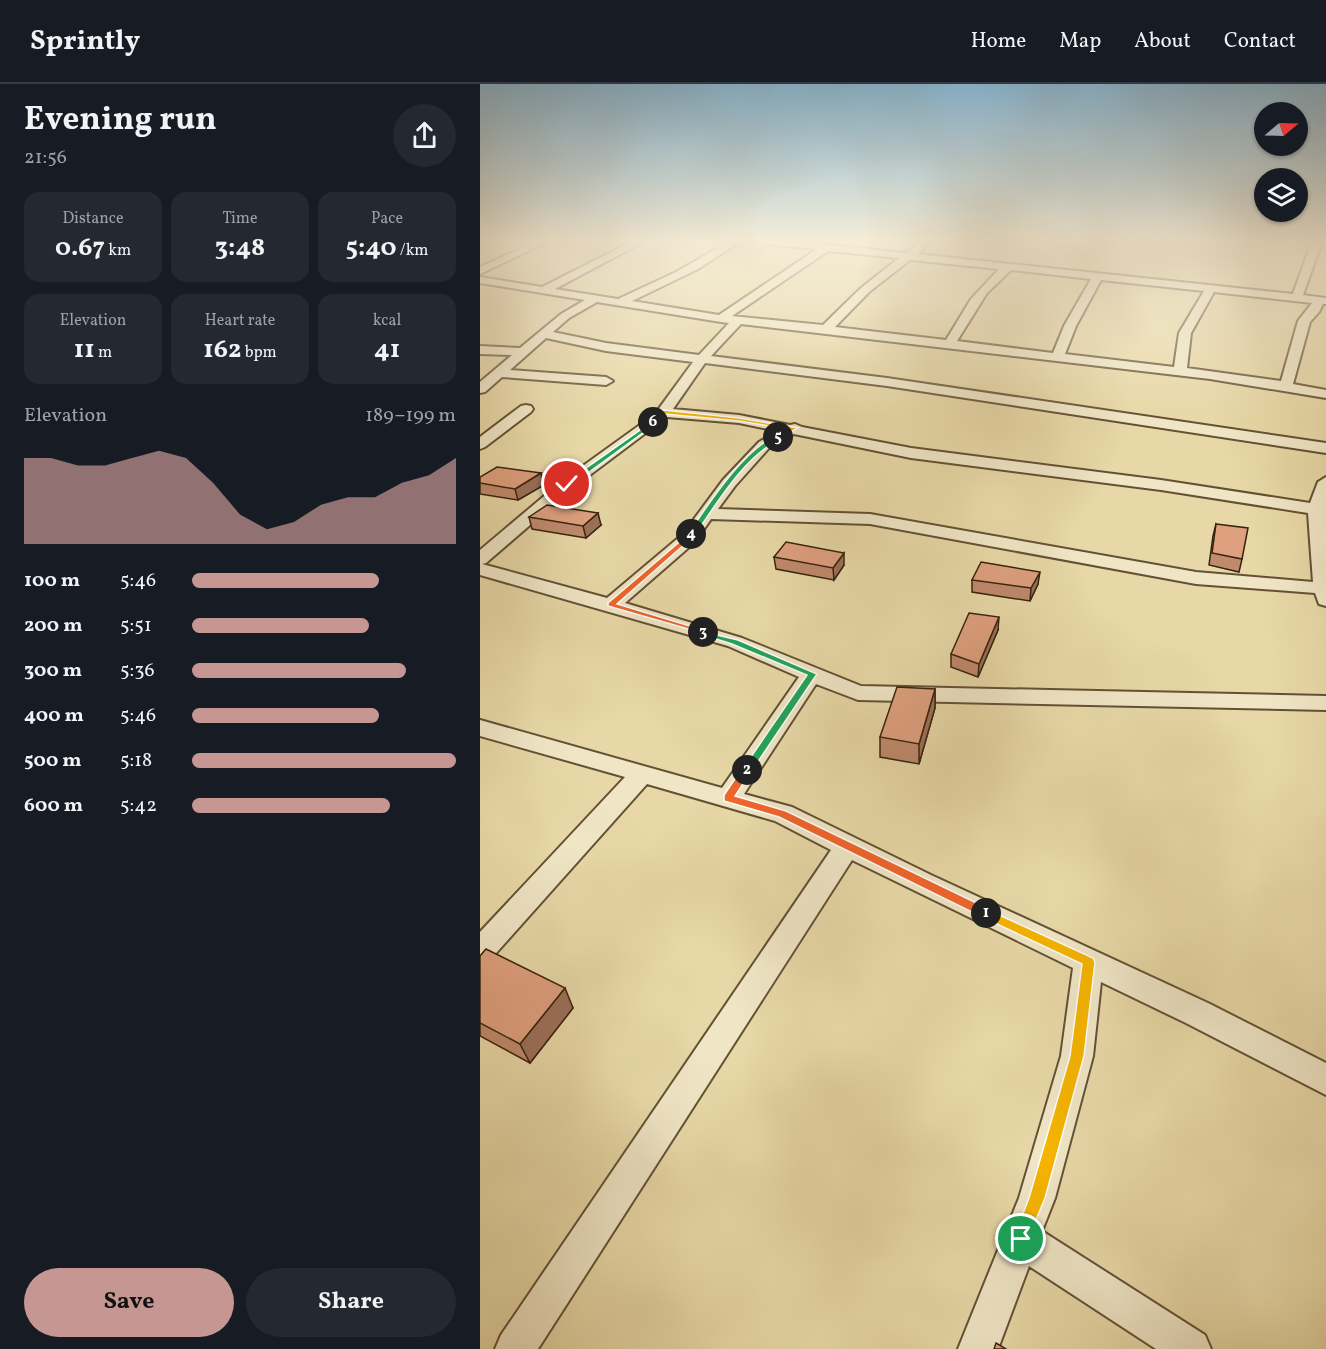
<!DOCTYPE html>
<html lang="en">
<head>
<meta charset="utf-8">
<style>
	body { margin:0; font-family:Vollkorn,serif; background:#242831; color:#f1f3f6; height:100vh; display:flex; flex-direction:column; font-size:22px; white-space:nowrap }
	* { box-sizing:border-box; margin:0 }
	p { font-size:20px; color:#9ea1a6 }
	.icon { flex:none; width:33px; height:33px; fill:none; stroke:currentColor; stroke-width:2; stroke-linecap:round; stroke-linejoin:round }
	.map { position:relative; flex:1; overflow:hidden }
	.side { display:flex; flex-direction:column; background:#171b24; width:480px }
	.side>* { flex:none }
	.needle { width:39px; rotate:71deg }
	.buttons { position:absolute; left:774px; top:18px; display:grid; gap:12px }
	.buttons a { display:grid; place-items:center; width:54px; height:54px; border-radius:50%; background:#171b24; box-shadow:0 2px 4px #0004; font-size:30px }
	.pin { position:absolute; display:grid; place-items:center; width:51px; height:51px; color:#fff; margin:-26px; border:3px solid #fff; border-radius:50%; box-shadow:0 2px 6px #0007 }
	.km { position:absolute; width:30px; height:30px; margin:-15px; border-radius:50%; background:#222; color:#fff; font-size:16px; line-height:30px; text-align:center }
	.round { display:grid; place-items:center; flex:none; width:63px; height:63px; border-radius:32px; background:#242831 }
	.head { display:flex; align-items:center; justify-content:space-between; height:102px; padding:0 24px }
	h1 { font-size:33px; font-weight:700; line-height:45px }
	.figures { display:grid; grid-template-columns:repeat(3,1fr); gap:9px; height:102px; padding:6px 24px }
	.figures div { display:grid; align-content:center; border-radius:15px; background:#242831; text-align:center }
	.figures b { font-size:26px; font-weight:700 }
	.figures small { font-size:16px; font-weight:400 }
	.figures p { font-size:16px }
	.chart { height:168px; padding:12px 24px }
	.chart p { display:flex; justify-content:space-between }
	.chart svg { width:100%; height:108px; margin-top:6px; fill:#c59692; opacity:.7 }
	.cta { display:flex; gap:12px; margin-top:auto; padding:12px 24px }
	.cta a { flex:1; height:69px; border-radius:36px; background:#c59692; color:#111; font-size:24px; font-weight:700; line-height:69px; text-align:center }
	.cta a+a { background:#242831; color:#f1f3f6 }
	ul { padding:0 24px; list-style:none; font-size:20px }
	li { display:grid; grid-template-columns:96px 72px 1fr; align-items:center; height:45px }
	li i { height:15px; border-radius:8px; background:#c59692 }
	header { display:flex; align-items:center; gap:36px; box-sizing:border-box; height:84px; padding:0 30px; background:#171b24; border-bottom:2px solid #363941 }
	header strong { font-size:28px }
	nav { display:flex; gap:33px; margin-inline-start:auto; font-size:21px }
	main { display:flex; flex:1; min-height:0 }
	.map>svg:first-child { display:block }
</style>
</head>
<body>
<header>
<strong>Sprintly</strong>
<nav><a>Home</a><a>Map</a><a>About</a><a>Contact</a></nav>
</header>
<main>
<section class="side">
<div class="head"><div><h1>Evening run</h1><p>21:56</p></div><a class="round"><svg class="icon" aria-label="share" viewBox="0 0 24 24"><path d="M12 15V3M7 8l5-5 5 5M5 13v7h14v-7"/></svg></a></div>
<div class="figures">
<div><p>Distance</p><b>0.67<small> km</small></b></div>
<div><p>Time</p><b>3:48</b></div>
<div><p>Pace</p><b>5:40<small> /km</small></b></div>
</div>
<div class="figures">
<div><p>Elevation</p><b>11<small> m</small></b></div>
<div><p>Heart rate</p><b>162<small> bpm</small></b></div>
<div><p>kcal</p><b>41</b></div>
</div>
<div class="chart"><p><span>Elevation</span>189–199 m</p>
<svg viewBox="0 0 160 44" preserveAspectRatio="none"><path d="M0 44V9L10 9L20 12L30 12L40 9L50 6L60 9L70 19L80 32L90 38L100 35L110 28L120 25L130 25L140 19L150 16L160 9V44z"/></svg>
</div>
<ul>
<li><b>100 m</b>5:46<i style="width:71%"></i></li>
<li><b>200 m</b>5:51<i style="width:67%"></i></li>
<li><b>300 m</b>5:36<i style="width:81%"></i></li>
<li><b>400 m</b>5:46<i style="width:71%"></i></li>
<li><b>500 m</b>5:18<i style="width:100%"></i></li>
<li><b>600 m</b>5:42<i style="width:75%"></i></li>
</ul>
<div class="cta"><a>Save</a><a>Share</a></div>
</section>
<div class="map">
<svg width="846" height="1265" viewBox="0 0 846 1265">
	<rect width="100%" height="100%" fill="#e8d8a7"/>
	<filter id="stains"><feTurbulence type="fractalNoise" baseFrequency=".00333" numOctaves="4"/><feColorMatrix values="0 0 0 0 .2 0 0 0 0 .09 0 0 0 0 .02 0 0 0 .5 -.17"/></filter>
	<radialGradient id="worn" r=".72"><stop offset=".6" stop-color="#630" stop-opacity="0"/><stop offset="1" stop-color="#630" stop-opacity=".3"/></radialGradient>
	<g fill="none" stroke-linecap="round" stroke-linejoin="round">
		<defs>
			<g id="minor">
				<polygon points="57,157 69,157 0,190 0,183"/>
				<path d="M153,157H165L75,205L138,215L196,188L250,157H261L218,185L152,217L239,231L337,165L285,160L280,157H311L426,169L442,157H453L437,170L813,210L832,157H842L823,211L846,214V220H843L839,228L830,238L813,300L846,306V314L730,295L261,240L231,272L407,294L846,359V369L407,302L225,279L193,325L259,331L310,341L315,340L322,343L431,364L681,396L830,419L838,398L846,393V522L839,520L835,509L716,500L390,440L231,435L215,458L145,519L262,554L381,602L846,612V626L378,616L336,600L264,710L312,723L451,791L728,919L846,979V1011L706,939L621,898L613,972L575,1114L562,1147L725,1251L731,1265H676L549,1182L518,1265H478L539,1114L581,972L593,884L372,776L58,1265H15L21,1251L351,766L295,737L167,700L10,876L0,879V848L145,693L0,652V636L242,704L319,593L248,562L0,491V466L82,397L175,330L213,278L126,267L66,254L30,286L126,293L133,297L126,301L22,293L5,308L0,309V298L32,271L0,270V262L40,264L81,230L105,216L0,199V193L62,203ZM348,167L419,174L381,204L343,241L252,232ZM430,176L519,185L491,215L466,256L355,243L389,208ZM531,186L611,195L584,242L573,269L477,257L507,209ZM621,196L724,207L699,249L694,283L585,270L596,242ZM734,208L832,219L818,237L801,297L707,284L711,249ZM117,218L241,238L249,239L219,271L126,259L73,248L89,234ZM187,333L259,339L298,347L279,358L243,396L203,450L127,514L2,480L6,479L94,403ZM314,350L431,374L681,406L828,429L833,498L716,488L390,430L238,425L255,402L289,364Z"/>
				<polygon points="46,321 51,322 53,325 51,328 5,363 0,365 0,353 41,322"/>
			</g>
		</defs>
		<use href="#minor" stroke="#635134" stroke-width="4"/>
		<use href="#minor" fill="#f0e6c6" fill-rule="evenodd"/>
	</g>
	<g fill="#c08a6d" stroke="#37240e" stroke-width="1.5">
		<polygon points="61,389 64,401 38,416 0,410 0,393"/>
		<polygon points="49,433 121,441 106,454 52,445"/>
		<polygon points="736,440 762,475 759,488 729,481 733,452"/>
		<polygon points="294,473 364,481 354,496 296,485"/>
		<polygon points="492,496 558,500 550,517 492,508"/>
		<polygon points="518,546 498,593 471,583 471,570"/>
		<polygon points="455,605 455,624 439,680 400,673 400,653"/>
		<polygon points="0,872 93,924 50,979 0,952"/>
	</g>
	<g fill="#9c7059" stroke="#37240e" stroke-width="1.5">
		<polygon points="61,389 64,401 38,416 35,405"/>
		<polygon points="118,429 121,441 106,454 103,442"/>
		<polygon points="364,469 364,481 354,496 353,484"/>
		<polygon points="560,488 558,500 550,517 551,504"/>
		<polygon points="519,533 518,546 498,593 499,580"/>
		<polygon points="455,605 455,624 439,680 439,660"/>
		<polygon points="85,904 93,924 50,979 40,960"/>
	</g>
	<g fill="#dfa07f" stroke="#37240e" stroke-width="1.5">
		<polygon points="17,383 61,389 35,405 0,399 0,393"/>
		<polygon points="67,421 118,429 103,442 49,433"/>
		<polygon points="736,440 768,444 762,475 732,469"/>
		<polygon points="306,458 364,469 353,484 294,473"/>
		<polygon points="501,478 560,488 551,504 492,496"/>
		<polygon points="489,529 519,533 499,580 471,570"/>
		<polygon points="417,603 455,605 439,660 400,653"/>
		<polygon points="6,865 85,904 40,960 0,939 0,872"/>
		<polygon points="516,1259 526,1265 514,1265"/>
	</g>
	<linearGradient id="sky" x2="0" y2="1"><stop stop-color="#88b6d2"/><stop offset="0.47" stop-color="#f5edd7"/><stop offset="1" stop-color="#f5edd7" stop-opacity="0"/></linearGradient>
	<rect width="846" height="334" fill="url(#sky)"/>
	<polygon fill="#f5b400" stroke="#fff" stroke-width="1.5" points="506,825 613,874 615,878 604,972 565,1114 546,1160 541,1163 535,1160 533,1155 549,1114 590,972 602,880 502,833 500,829"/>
	<polygon fill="#f0652b" stroke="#fff" stroke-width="1.5" points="267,682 272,686 255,712 306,727 511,826 511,833 502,833 299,733 244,717 244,711 263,683"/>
	<polygon fill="#22a559" stroke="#fff" stroke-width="1.5" points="220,547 258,556 337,590 271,688 263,688 262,686 327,591 252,560 220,550"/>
	<polygon fill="#f0652b" stroke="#fff" stroke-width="1.5" points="211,448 214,449 214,452 137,520 226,547 226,550 128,522 128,519"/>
	<path fill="#22a559" stroke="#fff" stroke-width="1.5" d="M298,351L300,355C263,374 238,418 214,452H209L208,450C228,421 264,364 298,351Z"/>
	<polygon fill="#f5b400" stroke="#fff" stroke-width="1.5" points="183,326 259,334 318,344 298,355 296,352 308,345 259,337 185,330 175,340 170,340 170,337"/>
	<polygon fill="#22a559" stroke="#fff" stroke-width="1.5" points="173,337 175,340 90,402 85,402 85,399"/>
	<rect width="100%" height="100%" filter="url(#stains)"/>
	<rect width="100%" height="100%" fill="url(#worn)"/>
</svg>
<div class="buttons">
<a><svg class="needle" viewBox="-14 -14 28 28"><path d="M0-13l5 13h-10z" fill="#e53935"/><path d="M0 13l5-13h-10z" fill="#9ea1a6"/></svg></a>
<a><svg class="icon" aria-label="layers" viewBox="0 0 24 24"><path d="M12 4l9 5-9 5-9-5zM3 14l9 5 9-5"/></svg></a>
</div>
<div class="pin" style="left:541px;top:1155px;background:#1e9e55"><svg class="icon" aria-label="arrive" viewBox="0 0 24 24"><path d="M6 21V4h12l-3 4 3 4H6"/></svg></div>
<div class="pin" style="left:87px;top:400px;background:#d93025"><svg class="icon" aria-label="check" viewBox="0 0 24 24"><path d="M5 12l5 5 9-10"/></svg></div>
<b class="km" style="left:506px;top:829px">1</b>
<b class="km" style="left:267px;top:686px">2</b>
<b class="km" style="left:223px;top:548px">3</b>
<b class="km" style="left:211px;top:450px">4</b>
<b class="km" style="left:298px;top:353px">5</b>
<b class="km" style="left:173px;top:338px">6</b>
</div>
</main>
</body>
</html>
